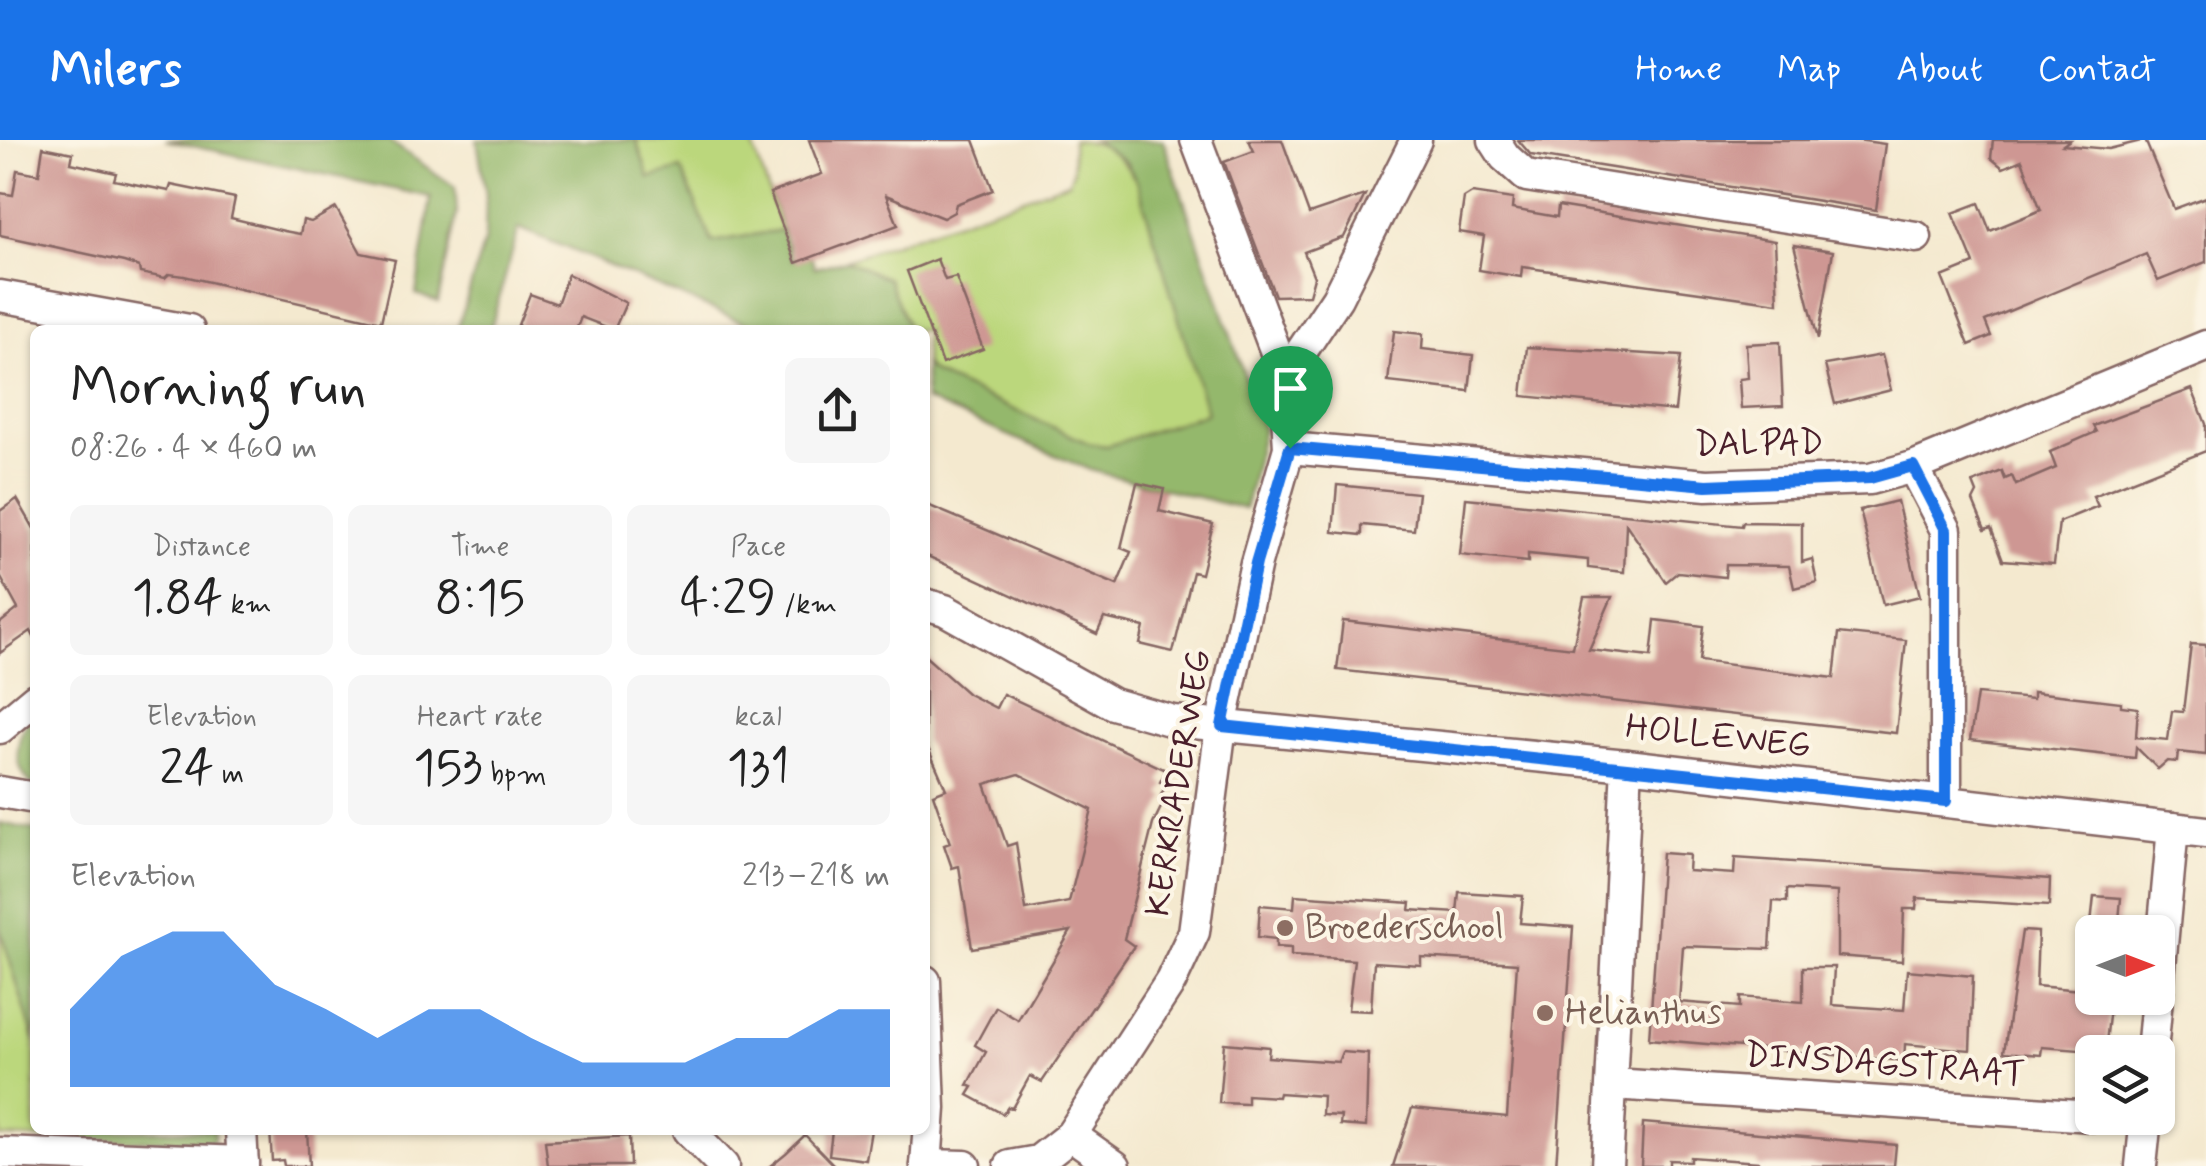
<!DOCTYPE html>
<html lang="en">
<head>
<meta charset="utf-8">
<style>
	body { margin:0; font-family:Mynerve,sans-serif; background:#f6f6f6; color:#222; height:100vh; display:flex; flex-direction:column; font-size:38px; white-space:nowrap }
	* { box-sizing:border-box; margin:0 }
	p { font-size:32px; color:#767676 }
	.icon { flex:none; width:55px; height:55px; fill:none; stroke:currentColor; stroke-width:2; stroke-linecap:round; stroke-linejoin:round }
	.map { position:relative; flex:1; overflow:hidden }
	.panel { position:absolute; left:30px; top:185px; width:900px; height:810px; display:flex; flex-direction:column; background:#fff; border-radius:15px; box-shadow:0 2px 8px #0004 }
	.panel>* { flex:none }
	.needle { width:65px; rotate:90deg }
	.controls { position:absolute; left:2075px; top:775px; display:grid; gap:20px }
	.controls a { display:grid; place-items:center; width:100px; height:100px; border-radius:15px; background:#fff; box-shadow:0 2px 8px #0004; font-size:50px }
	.pin { position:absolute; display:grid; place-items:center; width:85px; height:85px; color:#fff; margin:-102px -42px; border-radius:50% 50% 50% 0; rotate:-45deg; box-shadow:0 0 10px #0007 }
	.pin .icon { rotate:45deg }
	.round { display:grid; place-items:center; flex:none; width:105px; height:105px; border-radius:15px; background:#f6f6f6 }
	.overview { display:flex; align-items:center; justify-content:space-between; height:170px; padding:0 40px }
	h1 { font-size:55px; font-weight:600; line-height:75px }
	.metrics { display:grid; grid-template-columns:repeat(3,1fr); gap:15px; height:170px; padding:10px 40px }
	.metrics div { display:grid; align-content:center; border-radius:15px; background:#f6f6f6; text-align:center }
	.metrics b { font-size:50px; font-weight:600 }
	.metrics small { font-size:28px; font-weight:400 }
	.metrics p { font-size:28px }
	.chart { height:280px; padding:20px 40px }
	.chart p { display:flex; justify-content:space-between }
	.chart svg { width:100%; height:180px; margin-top:10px; fill:#1a73e8; opacity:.7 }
	header { display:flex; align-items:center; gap:60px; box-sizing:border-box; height:140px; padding:0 50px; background:#1a73e8; color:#fff }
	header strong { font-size:48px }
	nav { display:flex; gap:55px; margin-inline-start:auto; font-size:35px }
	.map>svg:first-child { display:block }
</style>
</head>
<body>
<header>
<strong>Milers</strong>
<nav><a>Home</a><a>Map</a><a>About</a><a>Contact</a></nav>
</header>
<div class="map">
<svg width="2206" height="1026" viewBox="0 0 2206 1026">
	<rect width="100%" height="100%" fill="#fcf5e5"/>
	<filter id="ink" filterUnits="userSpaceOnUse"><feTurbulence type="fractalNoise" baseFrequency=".01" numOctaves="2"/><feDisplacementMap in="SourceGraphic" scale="20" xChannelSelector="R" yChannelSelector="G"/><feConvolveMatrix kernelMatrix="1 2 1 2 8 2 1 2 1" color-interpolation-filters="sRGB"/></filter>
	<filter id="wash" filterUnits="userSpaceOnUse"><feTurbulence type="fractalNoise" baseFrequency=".0048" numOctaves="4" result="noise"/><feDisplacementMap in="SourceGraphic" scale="40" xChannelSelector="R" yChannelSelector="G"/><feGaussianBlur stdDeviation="2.25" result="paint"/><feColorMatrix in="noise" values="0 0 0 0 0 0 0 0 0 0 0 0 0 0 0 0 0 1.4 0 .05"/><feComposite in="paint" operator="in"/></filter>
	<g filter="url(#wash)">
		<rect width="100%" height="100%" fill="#f4e9cf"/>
		<g fill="#bbd77c" stroke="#827b54" stroke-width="2.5">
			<polygon points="636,0 751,0 782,90 712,103 681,30 649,39"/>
			<path d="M1072,0C1104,0 1122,16 1138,44L1208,273L1108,306L1090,304L934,234L925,225V190H909L888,139L846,120L1069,42L1073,31Z"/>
			<polygon points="0,789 35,902 35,990 49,990 49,999 0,997"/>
		</g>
		<g fill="#94b86c" stroke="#6f6c4c" stroke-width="2.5">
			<polygon points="165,0 388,0 455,47 457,73 438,162 416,154 431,57"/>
			<polygon points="477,0 636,0 649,38 681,29 712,102 782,90 792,120 810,114 815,128 846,120 888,139 909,190 762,190 519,88 490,190 457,190 485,99 486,55"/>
			<polygon points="1094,0 1163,0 1263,289 1245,369 1090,330 925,260 925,225 934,234 1090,304 1108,306 1207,273 1138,44 1126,22"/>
			<path d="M35,573V647C11,628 14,594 35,573Z"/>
			<polygon points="0,683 35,690 35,902 0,789"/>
			<polygon points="49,990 214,990 214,1001 49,999"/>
		</g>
		<g id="blocks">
			<g fill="#ce9793" fill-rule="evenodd">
				<polygon points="809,0 974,0 993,50 956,64 954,72 943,78 886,55 898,85 796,123 770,53 822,34"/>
				<polygon points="1249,0 1282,0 1309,74 1365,55 1344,97 1304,112 1314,137 1309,155 1275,156 1224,22 1254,11"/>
				<polygon points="1518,0 1857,0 1885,4 1876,70 1531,15"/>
				<polygon points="1993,0 2070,0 2063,5 2109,9 2145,0 2174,69 2206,57 2206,122 2158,141 2146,114 1985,181 1991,196 1969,205 1942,137 1974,124 1953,73 1979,63 1990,91 2041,70 2022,20 2003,28 1991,18"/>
				<polygon points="43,7 73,13 71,23 116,33 114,40 169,51 171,45 235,58 231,78 284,91 300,94 303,80 311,82 336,68 361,113 395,120 381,182 184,136 169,134 165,138 140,133 139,127 124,122 0,95 0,53 13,55 17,30 39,34"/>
				<polygon points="1472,53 1513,59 1512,69 1557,77 1558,66 1775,101 1778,163 1522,127 1521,137 1479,130 1484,96 1459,92 1464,58"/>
				<polygon points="1794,105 1833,111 1818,199"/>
				<polygon points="937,119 945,140 956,137 983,209 942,224 907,131"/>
				<polygon points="568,134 626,163 614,190 581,177 576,190 516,190 530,154 557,164"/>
				<polygon points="1394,191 1423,194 1422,209 1473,215 1469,251 1388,242"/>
				<polygon points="1780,202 1783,266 1741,268 1739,239 1748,238 1746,204"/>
				<polygon points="1527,207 1681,216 1675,271 1522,256"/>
				<polygon points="1882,215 1891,250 1835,264 1825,225"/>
				<polygon points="2192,249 2206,284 2206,311 2093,356 2098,366 2059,382 2054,424 2003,420 1991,388 1985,390 1973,361 1977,353 1973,343 2002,331 2005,339 2012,336 2016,345 2056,328 2050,312 2096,292 2093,286"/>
				<polygon points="1137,343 1164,349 1159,371 1213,384 1201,434 1193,432 1173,512 1140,504 1144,487 1104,478 1097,494 925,415 925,364 1117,445 1131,412 1121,408"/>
				<polygon points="1337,345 1418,353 1414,390 1362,385 1362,395 1333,392"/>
				<polygon points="1466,358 1742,386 1743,382 1802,383 1802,422 1812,419 1817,442 1794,448 1789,426 1726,425 1725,437 1678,432 1666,442 1626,384 1624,432 1588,428 1588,420 1528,414 1528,422 1460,415"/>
				<polygon points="17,359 35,390 35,499 31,491 0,513 0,483 18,469 0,436 0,371"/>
				<polygon points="1897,361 1920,456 1883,465 1860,370"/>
				<polygon points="1584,457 1612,457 1589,510 1651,517 1655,480 1703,486 1699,521 1834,538 1839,493 1906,500 1896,593 1337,530 1343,481 1573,508"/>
				<polygon points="2191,504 2206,505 2206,615 2178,612 2177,622 2167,621 2158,629 2136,607 2135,618 1970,600 1977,554 2033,559 2033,552 2121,562 2121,566 2138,568 2136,597 2168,600 2172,571 2183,572"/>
				<path d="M925,516L968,554L996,568L1003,554L1166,630L1160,642L1166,645L1161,655L1166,657L1153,684L1124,799L1134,806L1042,942L1030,936L1012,968L1008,967L1003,974L968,955L973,947L968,945L986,912L975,905L996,867L1018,880L1071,791L972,808L959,726L952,728L944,705L950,703L933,654L946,649L925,601ZM1019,634L1092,670L1069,762L1026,770L1016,703L1007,706L985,644Z"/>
				<polygon points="1662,713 1689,715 1688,731 1734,734 1735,718 2050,739 2049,766 1917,758 1916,769 1904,769 1902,821 1837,816 1837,752 1787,749 1787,762 1773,761 1770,809 1683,806 1679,862 1740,867 1740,857 1803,862 1803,827 1834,827 1832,865 1904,870 1907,830 1973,836 1970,910 1905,904 1904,921 1649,899"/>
				<polygon points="1459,752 1523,756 1520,783 1573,787 1556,1026 1393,1026 1412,968 1507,977 1517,823 1421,817 1421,825 1374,822 1371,871 1348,870 1354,820 1291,816 1291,808 1276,807 1276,799 1258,797 1260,765 1294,768 1295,755 1411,763 1410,770 1457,773"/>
				<polygon points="2094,756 2121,758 2118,792 2090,792"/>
				<polygon points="2022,791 2038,792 2036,846 2092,851 2092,858 2111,858 2105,912 2042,907 2041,915 2004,912"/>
				<polygon points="1224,903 1269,907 1268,917 1338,922 1342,912 1368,914 1366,987 1340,985 1341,976 1322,975 1323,956 1279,953 1278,957 1247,955 1247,964 1219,963"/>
				<polygon points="1643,983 1896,1005 1894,1026 1757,1026 1758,1022 1690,1017 1690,1021 1669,1020 1669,1026 1641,1026"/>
				<polygon points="270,990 307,990 309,1026 284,1026 283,1020 272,1021"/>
				<polygon points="832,990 871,990 866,1020 829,1015"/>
				<polygon points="805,995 835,1026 770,1026 786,1013"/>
				<polygon points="629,996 630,1026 548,1026 545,1001"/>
			</g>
		</g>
	</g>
	<g filter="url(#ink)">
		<use href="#blocks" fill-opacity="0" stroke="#866664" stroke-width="2.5"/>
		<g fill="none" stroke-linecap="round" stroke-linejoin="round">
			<defs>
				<g id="minor">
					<polyline points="1196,0 1285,236"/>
					<polyline points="1494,0 1505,17 1526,36 1916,97"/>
					<polyline points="0,156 189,190"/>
					<polyline points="1289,308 1707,345 1870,339 1913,327 2206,206"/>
					<polyline points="1913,327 1946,390 1946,661"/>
					<polyline points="925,464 945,470 1113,564 1173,581 1627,625 2206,692"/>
					<polyline points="0,588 35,559"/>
					<polyline points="0,652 35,658"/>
					<polyline points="925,841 930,968 926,1026"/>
					<polyline points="2152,912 2173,688"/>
					<polyline points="1613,944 2092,976"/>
					<polyline points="241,990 243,1026"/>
					<polyline points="688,990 723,1026"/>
					<polyline points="1071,995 1115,1026"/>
					<polyline points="0,1013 243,1022"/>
					<polyline points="926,1025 965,1026"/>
					<polyline points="1010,1026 1038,1021 1071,995 1171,841 1194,792 1221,586 1256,423 1289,308 1285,236 1337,158 1416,0"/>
					<polyline points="1607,1026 1627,625"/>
					<polyline points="2141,1026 2146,978"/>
				</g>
			</defs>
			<use href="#minor" stroke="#866664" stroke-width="35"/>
			<use href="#minor" stroke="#fff" stroke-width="30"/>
		</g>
	</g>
	<g fill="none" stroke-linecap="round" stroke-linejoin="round" filter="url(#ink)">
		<defs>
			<polygon id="route" points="1290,308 1707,345 1870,338 1913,326 1946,390 1946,661 1222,586 1256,423"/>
		</defs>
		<use href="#route" stroke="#fff" stroke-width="20"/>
		<use href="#route" stroke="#1a73e8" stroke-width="12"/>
	</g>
	<g fill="#8d6e63" stroke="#fcf5e5" stroke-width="4">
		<circle cx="1285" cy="788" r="10"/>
		<circle cx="1545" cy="873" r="10"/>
	</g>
	<g text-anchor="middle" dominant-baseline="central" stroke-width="8" stroke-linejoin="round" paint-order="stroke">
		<g font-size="35" fill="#4a1f2b" stroke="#fcf5e5">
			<text transform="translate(1759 304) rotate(-1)">DALPAD</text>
			<text transform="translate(1718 597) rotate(6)">HOLLEWEG</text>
			<text transform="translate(1179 643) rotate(-81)">KERKRADERWEG</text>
			<text transform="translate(1885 925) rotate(4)">DINSDAGSTRAAT</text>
		</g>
		<g font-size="35" fill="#785e54" stroke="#fcf5e5" text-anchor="start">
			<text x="1305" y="788">Broederschool</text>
			<text x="1565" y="873">Helianthus</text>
		</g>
	</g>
</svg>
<div class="controls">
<a><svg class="needle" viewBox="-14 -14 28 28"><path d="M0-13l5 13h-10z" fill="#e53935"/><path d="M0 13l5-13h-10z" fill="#767676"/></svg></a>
<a><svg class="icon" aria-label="layers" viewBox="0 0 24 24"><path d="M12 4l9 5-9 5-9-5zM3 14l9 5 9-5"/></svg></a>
</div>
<div class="pin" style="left:1290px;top:308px;background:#1e9e55"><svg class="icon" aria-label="arrive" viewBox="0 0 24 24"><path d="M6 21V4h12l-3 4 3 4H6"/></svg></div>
<section class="panel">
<div class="overview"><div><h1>Morning run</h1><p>08:26 · 4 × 460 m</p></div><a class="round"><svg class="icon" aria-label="share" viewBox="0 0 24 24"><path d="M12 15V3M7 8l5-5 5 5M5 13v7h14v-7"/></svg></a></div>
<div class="metrics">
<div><p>Distance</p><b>1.84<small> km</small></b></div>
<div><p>Time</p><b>8:15</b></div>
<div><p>Pace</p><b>4:29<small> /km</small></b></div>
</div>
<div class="metrics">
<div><p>Elevation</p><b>24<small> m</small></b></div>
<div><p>Heart rate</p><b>153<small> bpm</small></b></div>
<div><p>kcal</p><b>131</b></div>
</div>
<div class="chart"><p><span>Elevation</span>213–218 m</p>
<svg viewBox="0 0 160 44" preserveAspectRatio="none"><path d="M0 44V25L10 12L20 6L30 6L40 19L50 25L60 32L70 25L80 25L90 32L100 38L110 38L120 38L130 32L140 32L150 25L160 25V44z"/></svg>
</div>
</section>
</div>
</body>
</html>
